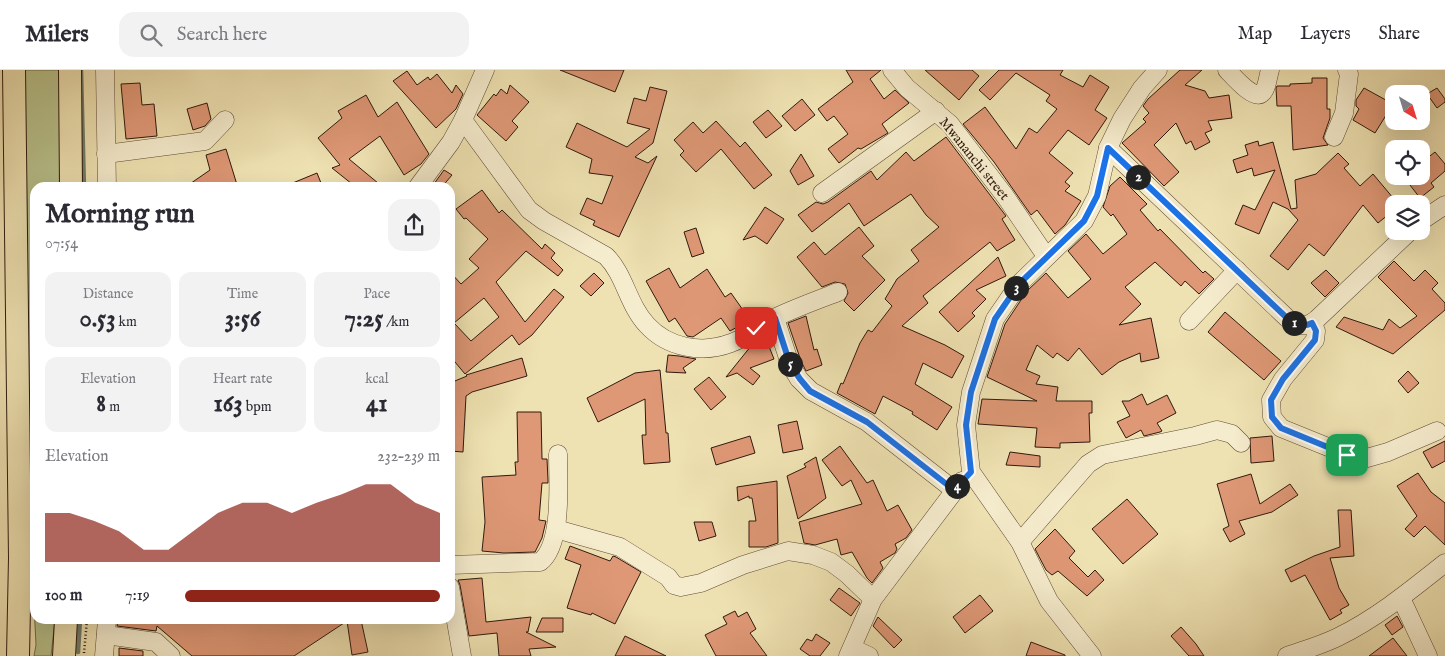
<!DOCTYPE html>
<html lang="en">
<head>
<meta charset="utf-8">
<style>
	body { margin:0; font-family:"IM FELL English",serif; background:#f2f2f3; color:#2b2b33; height:100vh; display:flex; flex-direction:column; font-size:19px; white-space:nowrap }
	* { box-sizing:border-box; margin:0 }
	p { font-size:16px; color:#7c7c81 }
	.icon { flex:none; width:28px; height:28px; fill:none; stroke:currentColor; stroke-width:2; stroke-linecap:round; stroke-linejoin:round }
	.map { position:relative; flex:1; overflow:hidden }
	.drawer { position:absolute; left:30px; top:112px; width:425px; height:442px; display:flex; flex-direction:column; background:#fff; border-radius:15px; box-shadow:0 5px 20px #0002 }
	.drawer>* { flex:none }
	.needle { width:32px; rotate:142deg }
	.controls { position:absolute; left:1385px; top:15px; display:grid; gap:10px }
	.controls a { display:grid; place-items:center; width:45px; height:45px; border-radius:10px; background:#fff; box-shadow:0 5px 20px #0002; font-size:25px }
	.pin { position:absolute; display:grid; place-items:center; width:42px; height:42px; color:#fff; margin:-21px; border-radius:10px; box-shadow:0 2px 8px #0006 }
	.km { position:absolute; width:25px; height:25px; margin:-12px; border-radius:50%; background:#222; color:#fff; font-size:14px; line-height:25px; text-align:center }
	.round { display:grid; place-items:center; flex:none; width:52px; height:52px; border-radius:15px; background:#f2f2f3 }
	.summary { display:flex; align-items:center; justify-content:space-between; height:85px; padding:0 15px }
	h1 { font-size:28px; font-weight:700; line-height:38px }
	.figures { display:grid; grid-template-columns:repeat(3,1fr); gap:8px; height:85px; padding:5px 15px }
	.figures div { display:grid; align-content:center; border-radius:12px; background:#f2f2f3; text-align:center }
	.figures b { font-size:25px; font-weight:700 }
	.figures small { font-size:14px; font-weight:400 }
	.figures p { font-size:14px }
	.chart { height:140px; padding:10px 15px }
	.chart p { display:flex; justify-content:space-between }
	.chart svg { width:100%; height:90px; margin-top:5px; fill:#8f2418; opacity:.7 }
	ul { padding:0 15px; list-style:none; font-size:16px }
	li { display:grid; grid-template-columns:80px 60px 1fr; align-items:center; height:38px }
	li i { height:12px; border-radius:6px; background:#8f2418 }
	header { display:flex; align-items:center; gap:30px; box-sizing:border-box; height:70px; padding:0 25px; background:#fff; border-bottom:1px solid #e1e1e2 }
	header strong { font-size:24px }
	nav { display:flex; gap:28px; margin-inline-start:auto; font-size:18px }
	.search { width:350px; height:45px; background:#f2f2f3; display:flex; align-items:center; gap:12px; box-sizing:border-box; padding:0 18px; border-radius:15px; color:#7c7c81; font-size:19px }
	.map>svg:first-child { display:block }
</style>
</head>
<body>
<header>
<strong>Milers</strong>
<div class="search"><svg class="icon" aria-label="search" viewBox="0 0 24 24"><circle cx="10" cy="10" r="6"/><path d="M15 15l6 6"/></svg>Search here</div>
<nav><a>Map</a><a>Layers</a><a>Share</a></nav>
</header>
<div class="map">
<svg width="1445" height="586" viewBox="0 0 1445 586">
	<rect width="100%" height="100%" fill="#efe2b2"/>
	<filter id="stains"><feTurbulence type="fractalNoise" baseFrequency=".004" numOctaves="4"/><feColorMatrix values="0 0 0 0 .2 0 0 0 0 .09 0 0 0 0 .02 0 0 0 .5 -.17"/></filter>
	<radialGradient id="worn" r=".72"><stop offset=".6" stop-color="#630" stop-opacity="0"/><stop offset="1" stop-color="#630" stop-opacity=".3"/></radialGradient>
	<polygon fill="#b9c38d" stroke="#746e4d" points="21,0 60,0 63,117 35,118 35,550 55,550 51,586 34,586 36,575 23,311"/>
	<g fill="none" stroke-linecap="round" stroke-linejoin="round">
		<g stroke="#707c6d" stroke-width="4.5">
			<polyline points="81,0 84,118"/>
			<polyline points="78,582 80,550"/>
		</g>
	</g>
	<g fill="#df9876" stroke="#30190d" fill-rule="evenodd">
		<polygon points="560,0 624,0 615,22"/>
		<polygon points="846,0 881,0 870,9 884,29 895,20 909,33 882,54 888,63 861,79 858,78 839,93 828,79 848,64 834,46 827,51 818,39 853,12"/>
		<polygon points="925,0 972,0 979,6 959,30"/>
		<polygon points="999,0 1063,0 1060,5 1083,17 1090,5 1109,17 1095,40 1107,48 1089,75 1068,60 1049,83 1073,103 1065,112 1070,116 1065,121 1081,131 1065,155 1055,164 1037,140 1031,145 994,92 963,54 985,37 1016,79 1029,58 1037,63 1057,39 1046,31 1050,25 1016,3 990,30 979,20"/>
		<polygon points="1180,0 1202,0 1185,15 1205,21 1209,28 1229,25 1232,48 1208,51 1212,60 1205,63 1210,72 1195,80 1191,71 1186,74 1176,53 1154,75 1179,102 1164,116 1122,73 1146,52 1143,49 1149,43 1143,36 1148,29"/>
		<polygon points="407,1 417,15 428,7 430,10 437,4 452,23 456,15 463,24 456,39 436,58 393,11"/>
		<polygon points="1312,8 1327,8 1327,39 1330,39 1330,48 1323,68 1328,75 1293,80 1291,36 1277,36 1276,18 1277,16 1290,16 1290,14 1312,13"/>
		<polygon points="140,13 142,35 154,34 157,66 126,69 121,14"/>
		<polygon points="510,15 529,32 512,51 518,57 506,71 477,45 494,24 496,26 501,19 507,24"/>
		<polygon points="650,17 667,21 653,73 635,87 648,93 657,86 619,167 593,155 595,151 580,144 587,128 602,134 613,106 589,103 592,89 566,77 577,53 627,77 650,59 627,53 634,28 646,31"/>
		<polygon points="1364,18 1393,34 1375,63 1353,50 1359,39 1356,36 1356,30"/>
		<polygon points="1437,18 1445,29 1445,32 1437,38 1427,24"/>
		<polygon points="366,25 378,47 397,32 429,84 421,94 404,105 380,66 349,89 384,118 357,118 332,98 340,95 318,68 342,48 338,41"/>
		<polygon points="802,29 815,45 795,61 782,46"/>
		<polygon points="207,33 211,49 205,56 193,60 187,39"/>
		<polygon points="768,40 782,56 766,68 753,52"/>
		<polygon points="716,51 740,77 745,72 772,105 754,119 721,79 696,102 680,85 684,81 674,70 693,52 703,63"/>
		<polygon points="946,67 1006,146 1002,149 1015,170 997,181 990,172 923,226 928,233 902,256 945,275 964,286 952,308 923,293 915,314 952,337 937,360 912,344 913,342 883,326 875,344 837,323 841,313 843,314 860,273 868,260 872,262 892,236 885,229 897,209 919,191 911,180 939,157 926,145 911,124 864,156 849,133 812,162 798,145 816,132 823,134 828,132 871,101 877,110 906,82 914,91"/>
		<polygon points="1258,71 1259,76 1273,72 1291,139 1297,138 1295,110 1316,104 1338,83 1349,94 1344,98 1360,116 1373,104 1394,129 1394,140 1378,153 1363,135 1324,186 1309,174 1288,200 1270,186 1298,150 1288,139 1273,132 1259,164 1235,154 1243,135 1255,140 1275,100 1254,106 1252,98 1237,103 1233,90 1248,85 1245,75"/>
		<polygon points="226,79 238,118 184,118 210,100 206,85"/>
		<polygon points="1435,82 1445,94 1445,101 1431,113 1434,117 1420,128 1403,106 1421,106 1421,93"/>
		<polygon points="801,84 814,106 798,115 790,101"/>
		<polygon points="444,100 452,105 441,118 431,118"/>
		<polygon points="317,103 323,118 283,118 283,117"/>
		<polygon points="1120,107 1147,134 1140,140 1158,161 1160,159 1203,203 1205,201 1214,209 1199,224 1185,211 1181,216 1155,192 1125,217 1141,234 1119,255 1151,248 1159,288 1141,292 1140,283 1119,292 1102,305 1079,278 1068,291 1057,283 1053,288 1037,275 1026,300 1040,306 1036,314 1058,317 1056,331 1092,331 1092,343 1089,343 1090,372 1060,373 1060,378 1035,377 1037,358 978,354 982,329 1037,331 987,307 1005,254 1027,221 1046,203 1068,228 1091,209 1068,181 1086,164 1103,184 1127,164 1113,144 1111,146 1103,137 1110,116"/>
		<path d="M482,120L499,143L502,140L542,179L545,174L555,183L551,188L563,200L558,206L526,181L496,212L525,252L554,219L564,227L532,265L519,275L512,265L465,304L450,286V202L461,214L479,198L469,189L488,169L466,148L464,149L456,139ZM484,228L499,247L471,271L454,253Z"/>
		<polygon points="765,137 784,149 767,174 755,166 743,170"/>
		<polygon points="859,157 874,176 862,186 885,210 854,241 844,231 848,223 845,214 835,212 822,217 797,187 814,172 825,185"/>
		<polygon points="696,158 704,183 692,187 684,162"/>
		<polygon points="998,187 1006,206 976,220 986,229 972,243 975,246 958,262 939,242"/>
		<polygon points="1394,191 1414,211 1425,200 1438,213 1432,219 1445,233 1445,240 1393,284 1336,257 1344,247 1383,260 1389,249 1400,258 1417,246 1378,207"/>
		<polygon points="669,198 680,218 707,199 725,227 731,223 750,250 730,261 721,248 693,267 687,266 675,248 669,252 646,211"/>
		<polygon points="1326,200 1339,213 1325,227 1311,213"/>
		<polygon points="594,203 604,213 591,226 580,216"/>
		<polygon points="1225,242 1281,291 1264,310 1208,262"/>
		<polygon points="806,246 814,280 817,279 822,295 806,301 801,291 788,253"/>
		<polygon points="766,269 774,289 750,298 760,306 753,315 737,303 726,307 751,276"/>
		<polygon points="668,285 679,286 696,289 683,298 686,303 666,302"/>
		<polygon points="522,288 527,306 472,322 466,326 463,382 450,381 450,313 467,306 466,305"/>
		<polygon points="660,300 666,363 668,363 670,392 644,394 642,365 646,365 645,329 598,352 587,328 635,303"/>
		<polygon points="1408,301 1419,313 1408,323 1398,311"/>
		<polygon points="709,307 726,327 711,340 694,319"/>
		<polygon points="1142,324 1147,335 1167,325 1176,343 1157,353 1162,361 1160,362 1144,366 1141,360 1126,368 1117,352 1130,346 1122,331 1129,331"/>
		<polygon points="517,342 541,342 542,389 547,389 548,410 548,413 542,413 539,450 546,451 542,468 535,482 504,483 482,481 485,452 482,407 516,405 515,392 518,392"/>
		<polygon points="797,351 803,379 783,383 778,355"/>
		<polygon points="750,366 755,383 716,395 711,378"/>
		<polygon points="1272,366 1274,391 1251,393 1250,368"/>
		<polygon points="1445,371 1445,391 1432,398 1423,382"/>
		<polygon points="840,376 867,413 873,410 887,441 898,435 912,460 906,468 895,474 897,479 895,483 880,492 883,498 872,513 867,508 852,482 841,485 837,469 815,475 804,473 799,452 862,434 851,410 842,416 822,390"/>
		<polygon points="1010,382 1040,386 1040,397 1006,395"/>
		<polygon points="816,387 826,428 798,449 787,406 806,397 804,394"/>
		<polygon points="1418,403 1431,422 1445,433 1445,475 1425,456 1414,467 1405,459 1417,446 1397,416"/>
		<polygon points="1251,404 1260,434 1290,414 1298,425 1272,442 1239,451 1245,464 1230,472 1223,459 1229,456 1217,414"/>
		<polygon points="777,411 778,473 766,477 749,477 749,451 756,451 752,428 749,428 749,426 738,431 737,417"/>
		<polygon points="1127,429 1158,464 1123,494 1092,459"/>
		<polygon points="1338,440 1351,440 1354,486 1330,488 1339,518 1349,535 1340,540 1342,543 1330,550 1305,505 1291,512 1285,500 1314,486 1340,477"/>
		<polygon points="694,452 712,452 716,466 699,471"/>
		<polygon points="1055,459 1075,481 1069,488 1088,507 1095,500 1104,510 1087,526 1058,501 1052,505 1046,500 1035,479"/>
		<polygon points="570,476 610,491 613,486 616,487 641,502 615,554 592,543 591,545 567,538 581,495 565,489"/>
		<polygon points="482,508 486,552 531,547 528,562 526,562 556,577 529,579 531,586 499,586 497,563 469,566 460,515 458,510"/>
		<polygon points="839,518 860,533 851,546 830,530"/>
		<polygon points="980,525 993,541 965,563 953,547"/>
		<polygon points="735,541 738,547 747,542 756,559 750,563 767,586 716,586 705,565 727,554 723,547"/>
		<polygon points="1397,546 1403,557 1392,565 1385,555"/>
		<polygon points="878,547 902,570 894,578 873,556"/>
		<polygon points="542,548 563,548 563,562 536,562"/>
		<polygon points="118,550 361,550 368,582 352,585 347,551 294,586 192,586 157,556 156,561 117,556"/>
		<polygon points="1181,557 1196,574 1204,586 1189,586 1171,566"/>
		<polygon points="816,564 830,573 820,586 810,586 800,579 807,569 812,571"/>
		<polygon points="625,566 666,586 615,586"/>
		<polygon points="1393,568 1407,586 1369,586"/>
		<polygon points="1031,572 1065,585 1065,586 1026,586"/>
		<polygon points="119,578 143,581 143,586 119,586"/>
	</g>
	<g fill="none" stroke-linecap="round" stroke-linejoin="round">
		<defs>
			<g id="minor">
				<polyline points="105,0 107,118"/>
				<polyline points="892,0 907,18 950,54 1005,126 1046,186"/>
				<path d="M1227,0C1233,6 1254,31 1262,23C1267,19 1268,6 1270,0"/>
				<path d="M463,50L529,140L544,151L606,186C625,205 628,235 647,255C668,278 702,284 731,273C746,268 760,256 774,248C795,238 817,230 838,222"/>
				<polyline points="1334,67 1344,43 1349,4 1347,0"/>
				<path d="M1108,78L1287,248C1299,257 1306,258 1317,249L1410,161"/>
				<polyline points="106,84 205,71 225,50"/>
				<polyline points="417,118 451,72 463,50 485,0"/>
				<polyline points="822,123 936,41"/>
				<polyline points="1421,151 1445,135"/>
				<polyline points="775,248 790,294 799,309 811,321 867,352 954,420"/>
				<polyline points="1189,251 1237,200"/>
				<polyline points="1312,253 1316,261 1315,270 1283,309 1271,330 1272,347 1281,358 1360,390 1388,382 1437,361"/>
				<polyline points="556,459 620,477 668,507 674,515 681,517 701,513 743,495 788,481 813,485 831,492 847,504 873,529"/>
				<polyline points="1020,472 1088,394 1102,385 1195,366 1217,360 1232,364 1241,373"/>
				<path d="M450,495L540,492C563,475 558,411 558,384"/>
				<polyline points="450,517 462,586"/>
				<polyline points="1401,528 1428,586"/>
				<polyline points="106,565 156,572 171,586"/>
				<polyline points="852,578 869,586"/>
				<polyline points="104,586 107,550"/>
				<polyline points="848,586 873,529 962,411"/>
				<polyline points="1092,586 1049,531 1020,472 971,402 966,355 971,322 995,249 1019,214 1084,151 1097,126 1108,78 1122,49 1142,18 1158,0"/>
				<path d="M1287,586C1304,580 1322,575 1338,567C1377,548 1411,520 1445,493"/>
			</g>
			<g id="major">
				<polyline points="14,0 20,488 18,586"/>
				<polyline points="70,0 71,118"/>
				<polyline points="64,586 66,550"/>
			</g>
		</defs>
		<use href="#minor" stroke="#604b36" stroke-width="19"/>
		<use href="#major" stroke="#30190d" stroke-width="24"/>
		<polyline stroke="#30190d" stroke-width="2.5" stroke-dasharray="1 2.5" stroke-linecap="butt" points="84,583 87,550"/>
		<use href="#minor" stroke="#f5eccd" stroke-width="18"/>
		<use href="#major" stroke="#efe2b2" stroke-width="22"/>
	</g>
	<g fill="none" stroke-linecap="round" stroke-linejoin="round">
		<defs>
			<path id="route" d="M756,258L775,248L790,294L800,309L810,321L867,352L954,420L971,402L966,355L971,322L995,249L1019,214L1084,151L1097,126L1108,78L1287,248C1296,254 1302,258 1312,253L1316,261L1315,270L1283,309L1271,330L1272,347L1281,358L1347,385"/>
		</defs>
		<use href="#route" stroke="#fff" stroke-width="10"/>
		<use href="#route" stroke="#1a73e8" stroke-width="6"/>
	</g>
	<g text-anchor="middle" dominant-baseline="central" stroke-width="4" stroke-linejoin="round" paint-order="stroke">
		<g font-size="14" fill="#30190d" stroke="#f5eccd">
			<text transform="translate(974 89) rotate(51)">Mwananchi street</text>
		</g>
	</g>
	<rect width="100%" height="100%" filter="url(#stains)"/>
	<rect width="100%" height="100%" fill="url(#worn)"/>
</svg>
<div class="controls">
<a><svg class="needle" viewBox="-14 -14 28 28"><path d="M0-13l5 13h-10z" fill="#e53935"/><path d="M0 13l5-13h-10z" fill="#7c7c81"/></svg></a>
<a><svg class="icon" aria-label="locate" viewBox="0 0 24 24"><circle cx="12" cy="12" r="6"/><path d="M12 2v4M12 18v4M2 12h4M18 12h4"/></svg></a>
<a><svg class="icon" aria-label="layers" viewBox="0 0 24 24"><path d="M12 4l9 5-9 5-9-5zM3 14l9 5 9-5"/></svg></a>
</div>
<div class="pin" style="left:1347px;top:385px;background:#1e9e55"><svg class="icon" aria-label="arrive" viewBox="0 0 24 24"><path d="M6 21V4h12l-3 4 3 4H6"/></svg></div>
<div class="pin" style="left:756px;top:258px;background:#d93025"><svg class="icon" aria-label="check" viewBox="0 0 24 24"><path d="M5 12l5 5 9-10"/></svg></div>
<b class="km" style="left:1294px;top:253px">1</b>
<b class="km" style="left:1138px;top:107px">2</b>
<b class="km" style="left:1016px;top:218px">3</b>
<b class="km" style="left:957px;top:416px">4</b>
<b class="km" style="left:790px;top:294px">5</b>
<section class="drawer">
<div class="summary"><div><h1>Morning run</h1><p>07:54</p></div><a class="round"><svg class="icon" aria-label="share" viewBox="0 0 24 24"><path d="M12 15V3M7 8l5-5 5 5M5 13v7h14v-7"/></svg></a></div>
<div class="figures">
<div><p>Distance</p><b>0.53<small> km</small></b></div>
<div><p>Time</p><b>3:56</b></div>
<div><p>Pace</p><b>7:25<small> /km</small></b></div>
</div>
<div class="figures">
<div><p>Elevation</p><b>8<small> m</small></b></div>
<div><p>Heart rate</p><b>163<small> bpm</small></b></div>
<div><p>kcal</p><b>41</b></div>
</div>
<div class="chart"><p><span>Elevation</span>232–239 m</p>
<svg viewBox="0 0 160 44" preserveAspectRatio="none"><path d="M0 44V20L10 20L20 24L30 29L40 38L50 38L60 29L70 20L80 15L90 15L100 20L110 15L120 11L130 6L140 6L150 15L160 20V44z"/></svg>
</div>
<ul>
<li><b>100 m</b>7:19<i style="width:100%"></i></li>
</ul>
</section>
</div>
</body>
</html>
